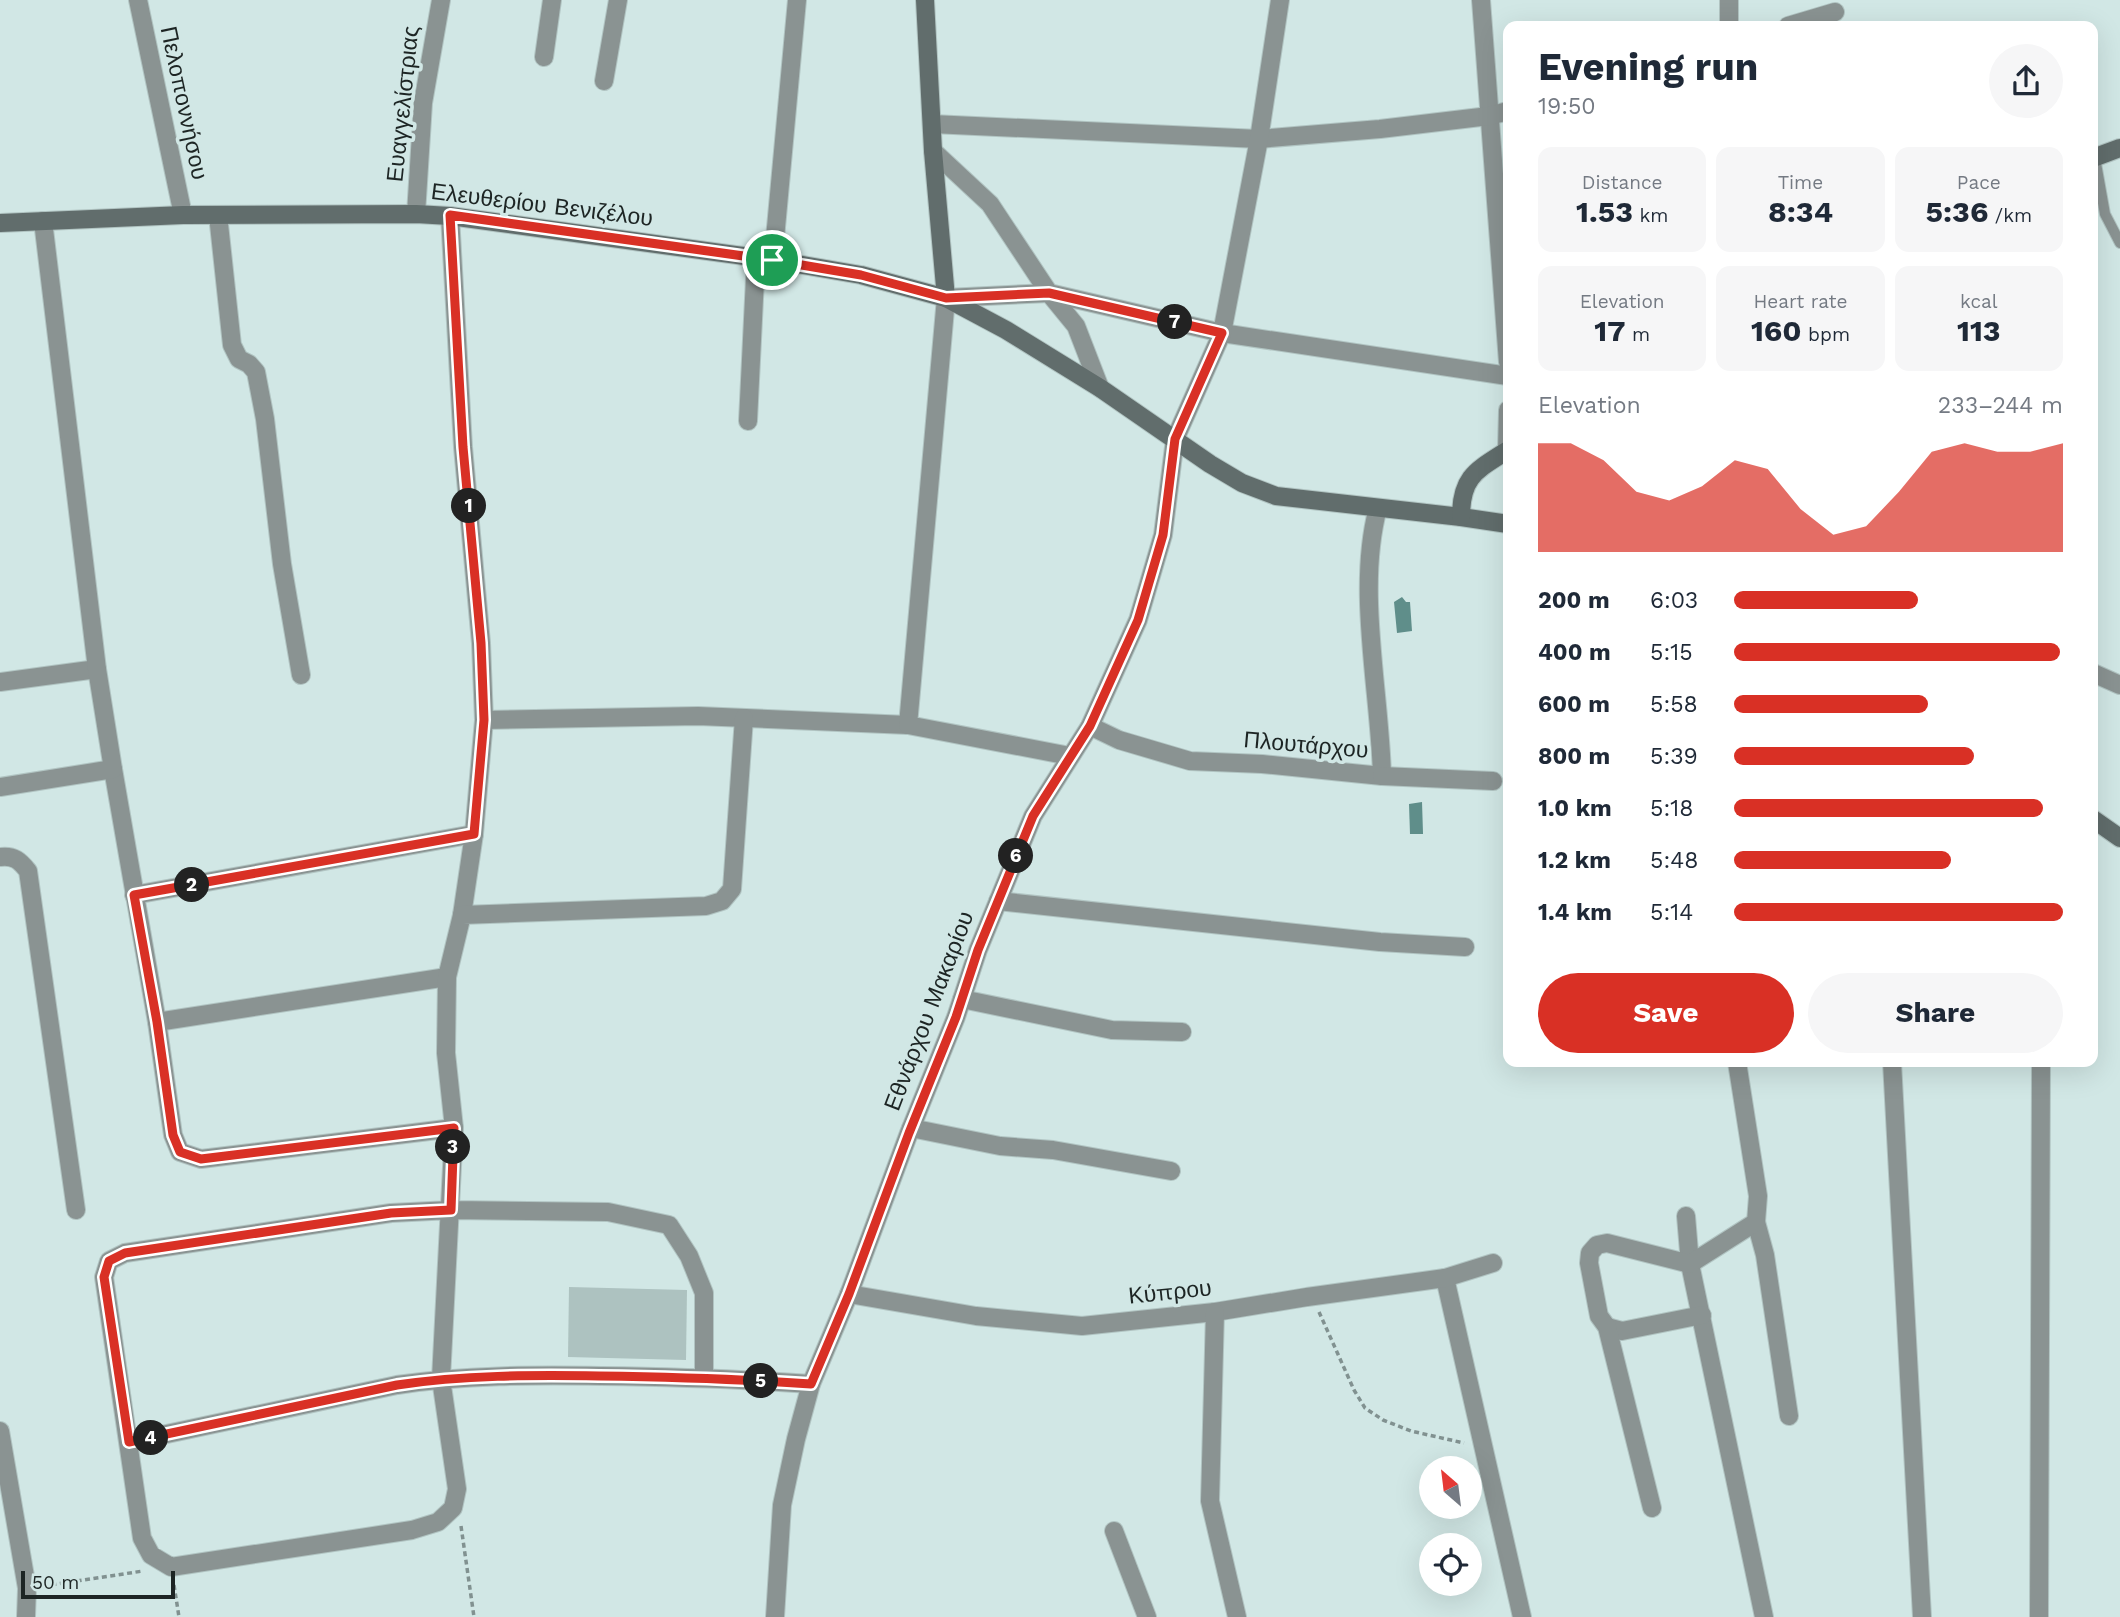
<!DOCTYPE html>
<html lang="en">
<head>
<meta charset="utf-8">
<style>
	body { margin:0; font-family:"Work Sans",sans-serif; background:#f6f6f7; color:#1f2937; height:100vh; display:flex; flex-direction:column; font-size:26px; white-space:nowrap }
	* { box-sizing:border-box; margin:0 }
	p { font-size:23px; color:#747a83 }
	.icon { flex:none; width:38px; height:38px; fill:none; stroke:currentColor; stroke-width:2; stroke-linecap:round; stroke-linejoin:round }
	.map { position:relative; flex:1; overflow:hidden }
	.details { position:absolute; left:1503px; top:21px; width:595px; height:1046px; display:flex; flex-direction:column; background:#fff; border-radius:14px; box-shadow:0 7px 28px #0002 }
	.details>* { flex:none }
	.needle { width:46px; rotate:332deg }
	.buttons { position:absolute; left:1419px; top:1456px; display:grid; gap:14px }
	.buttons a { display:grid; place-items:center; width:63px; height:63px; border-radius:50%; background:#fff; box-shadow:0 7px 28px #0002; font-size:35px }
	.scale { position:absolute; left:21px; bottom:18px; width:154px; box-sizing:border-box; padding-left:7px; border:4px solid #1d2524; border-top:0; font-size:19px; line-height:24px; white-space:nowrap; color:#1d2524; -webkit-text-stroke:5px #d1e7e5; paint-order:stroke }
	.pin { position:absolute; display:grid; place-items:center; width:60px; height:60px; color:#fff; margin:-30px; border:4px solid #fff; border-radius:50%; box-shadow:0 2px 7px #0007 }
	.km { position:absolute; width:35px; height:35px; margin:-18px; border-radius:50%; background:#222; color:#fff; font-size:19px; line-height:35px; text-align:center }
	.round { display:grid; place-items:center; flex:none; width:74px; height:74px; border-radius:37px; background:#f6f6f7 }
	.head { display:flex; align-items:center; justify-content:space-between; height:119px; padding:0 35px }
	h1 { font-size:38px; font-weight:700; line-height:52px }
	.metrics { display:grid; grid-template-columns:repeat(3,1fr); gap:10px; height:119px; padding:7px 35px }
	.metrics div { display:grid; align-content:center; border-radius:14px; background:#f6f6f7; text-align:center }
	.metrics b { font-size:30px; font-weight:700 }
	.metrics small { font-size:19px; font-weight:400 }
	.metrics p { font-size:19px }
	.chart { height:196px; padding:14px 35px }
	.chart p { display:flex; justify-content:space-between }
	.chart svg { width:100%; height:126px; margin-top:7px; fill:#d93025; opacity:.7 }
	.button { display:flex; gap:14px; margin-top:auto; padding:14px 35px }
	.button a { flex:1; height:80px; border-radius:42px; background:#d93025; color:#fff; font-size:28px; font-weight:700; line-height:80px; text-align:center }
	.button a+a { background:#f6f6f7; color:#1f2937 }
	ul { padding:0 35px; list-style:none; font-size:23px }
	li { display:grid; grid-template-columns:112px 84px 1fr; align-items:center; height:52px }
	li i { height:18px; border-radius:9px; background:#d93025 }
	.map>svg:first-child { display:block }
</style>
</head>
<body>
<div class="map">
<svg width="2120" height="1617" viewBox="0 0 2120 1617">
	<rect width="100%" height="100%" fill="#d1e7e5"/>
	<g fill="#5f8e8a">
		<polygon points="1402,597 1406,602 1410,602 1412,631 1397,633 1394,602"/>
		<polygon points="1422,802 1423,834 1410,834 1409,804"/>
	</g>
	<polygon fill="#adc2c0" points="569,1287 687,1290 686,1360 568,1357"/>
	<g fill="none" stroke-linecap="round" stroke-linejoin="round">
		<defs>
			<polyline id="lane" points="2095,158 2105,214 2120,243"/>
			<g id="street">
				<polyline points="138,0 183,215"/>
				<polyline points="1481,0 1508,362"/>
				<polyline points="1729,26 1729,0"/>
				<polyline points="1788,26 1835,12"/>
				<polyline points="544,57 552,0"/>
				<polyline points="604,81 618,0"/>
				<polyline points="932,124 1259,139 1380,129 1489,116 1508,111"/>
				<polyline points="933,151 990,204 1049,293 1222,333 1508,376"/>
				<polyline points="416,214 423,103 441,0"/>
				<polyline points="218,215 232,345 239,359 249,364 256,372 265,419 282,564 301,675"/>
				<polyline points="450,216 463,447 481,643 484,720 474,834 462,915"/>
				<polyline points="773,260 797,0"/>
				<polyline points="748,421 756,258"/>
				<polyline points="1507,450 1508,410"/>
				<polyline points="2093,673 2120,685"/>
				<polyline points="0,682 97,669"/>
				<polyline points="484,720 698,716 908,725"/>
				<path d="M1090,726L1119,740L1190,761L1262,764L1382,776C1380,692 1356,589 1378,508"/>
				<polyline points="1070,756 908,725 946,298 1049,293 1076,326 1100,388"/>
				<polyline points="113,769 157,1022 173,1135 180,1152 201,1159 454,1128"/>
				<polyline points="1382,776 1493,781"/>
				<polyline points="0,787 113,769 97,669 43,221"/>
				<path d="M0,857C14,855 20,861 28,871L76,1210"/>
				<polyline points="134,895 474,834"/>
				<polyline points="998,901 1380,942 1465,947"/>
				<polyline points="962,999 1112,1030 1182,1032"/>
				<polyline points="157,1022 447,977"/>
				<polyline points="1892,1062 1922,1617"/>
				<polyline points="911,1128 1000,1146 1053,1150 1171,1171"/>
				<polyline points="1686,1216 1690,1264 1764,1617"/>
				<polyline points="1756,1222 1765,1255 1789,1416"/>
				<polyline points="1445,1278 1522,1617"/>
				<polyline points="849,1294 976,1316 1082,1326 1215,1312 1307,1297 1445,1278 1493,1263"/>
				<polyline points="1215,1312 1210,1501 1237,1617"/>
				<polyline points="1607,1327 1622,1331 1702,1315"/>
				<polyline points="704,1377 704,1293 689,1256 669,1225 608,1212 451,1210 391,1213 125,1253 109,1261 104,1277 142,1538 151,1555 171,1567 412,1530 438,1522 453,1508 457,1489 441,1379 454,1128 446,1053 447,977 462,915 706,906 722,901 732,889 744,718"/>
				<polyline points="0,1431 27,1588 26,1617"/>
				<path d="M129,1442L397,1385C465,1375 533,1375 601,1376C672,1377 741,1379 811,1384"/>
				<polyline points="1652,1508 1607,1327 1599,1316 1589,1263 1590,1253 1597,1245 1607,1243 1690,1264 1756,1222 1758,1196 1737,1062"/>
				<polyline points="1114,1531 1147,1617"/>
				<polyline points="775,1617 782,1505 796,1439 811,1384 849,1294 909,1133 956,1017 978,950 1033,816 1090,726 1138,620 1163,535 1175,439 1222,333 1259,139 1280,0"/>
				<polyline points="2039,1617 2041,1062"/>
			</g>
			<g id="secondary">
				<polyline points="925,0 933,151 946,298"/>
				<polyline points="2093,158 2120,148"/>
				<polyline points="0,223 183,215 416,214 450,216 773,260 861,275 946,298 1006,330 1100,388 1210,464 1242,483 1276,496 1461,517 1508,524"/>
				<path d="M1461,517C1461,476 1477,470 1508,450"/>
				<polyline points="2093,819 2120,838"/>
			</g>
		</defs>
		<use href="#lane" stroke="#b1c4c2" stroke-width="12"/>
		<use href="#street" stroke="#b1c4c2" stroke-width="20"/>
		<use href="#secondary" stroke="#b1c4c2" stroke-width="20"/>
		<g stroke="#819190" stroke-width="3.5" stroke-dasharray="5 3.5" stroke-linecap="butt">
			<polyline points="1319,1312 1354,1390 1365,1408 1383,1420 1411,1431 1464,1443"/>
			<polyline points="461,1526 474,1617"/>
			<polyline points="174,1585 179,1617"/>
			<polyline points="43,1586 143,1571"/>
		</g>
		<use href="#lane" stroke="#8a9392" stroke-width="10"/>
		<use href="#street" stroke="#8a9392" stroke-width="18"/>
		<use href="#secondary" stroke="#616d6c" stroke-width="18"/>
	</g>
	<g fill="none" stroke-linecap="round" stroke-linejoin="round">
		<defs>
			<path id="route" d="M450,215L772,260L861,275L946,298L1049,293L1222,333L1175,439L1163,535L1138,620L1090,726L1033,816L978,950L956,1017L909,1133L849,1294L811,1384C740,1379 670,1377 599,1376C531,1375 464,1375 397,1385L129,1442L104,1277L109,1261L125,1253L391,1213L451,1210L454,1128L201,1159L180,1152L173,1135L157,1022L134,895L474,834L484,720L481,643L463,447Z"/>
		</defs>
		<use href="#route" stroke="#fff" stroke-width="14"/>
		<use href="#route" stroke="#d93025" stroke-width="9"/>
	</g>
	<g text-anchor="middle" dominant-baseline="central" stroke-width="7" stroke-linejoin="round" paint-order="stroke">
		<g font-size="23" fill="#1d2524" stroke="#d1e7e5">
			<text transform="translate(184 103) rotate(78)">Πελοποννήσου</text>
			<text transform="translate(403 104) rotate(-84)">Ευαγγελίστριας</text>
			<text transform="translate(542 205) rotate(7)">Ελευθερίου Βενιζέλου</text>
			<text transform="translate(1306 745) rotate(5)">Πλουτάρχου</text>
			<text transform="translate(929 1011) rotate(-69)">Εθνάρχου Μακαρίου</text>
			<text transform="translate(1170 1292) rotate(-6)">Κύπρου</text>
		</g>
	</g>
</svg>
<div class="buttons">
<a><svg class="needle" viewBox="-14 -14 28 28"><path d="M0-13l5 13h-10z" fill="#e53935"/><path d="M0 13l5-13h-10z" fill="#747a83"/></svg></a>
<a><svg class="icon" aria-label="locate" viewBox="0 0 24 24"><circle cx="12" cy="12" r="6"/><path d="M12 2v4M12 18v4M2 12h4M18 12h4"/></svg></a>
</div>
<div class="scale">50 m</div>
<div class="pin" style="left:772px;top:260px;background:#1e9e55"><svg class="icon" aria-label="arrive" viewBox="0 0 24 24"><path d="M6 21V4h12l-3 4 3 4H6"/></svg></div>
<b class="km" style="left:469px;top:506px">1</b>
<b class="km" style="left:192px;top:885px">2</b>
<b class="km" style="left:453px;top:1147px">3</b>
<b class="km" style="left:151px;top:1438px">4</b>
<b class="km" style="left:761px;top:1381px">5</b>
<b class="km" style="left:1016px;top:856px">6</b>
<b class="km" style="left:1175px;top:322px">7</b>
<section class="details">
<div class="head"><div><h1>Evening run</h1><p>19:50</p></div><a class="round"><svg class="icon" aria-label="share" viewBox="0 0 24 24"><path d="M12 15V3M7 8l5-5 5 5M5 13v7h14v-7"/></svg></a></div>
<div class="metrics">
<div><p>Distance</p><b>1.53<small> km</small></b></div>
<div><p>Time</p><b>8:34</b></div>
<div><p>Pace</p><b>5:36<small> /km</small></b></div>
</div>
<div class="metrics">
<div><p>Elevation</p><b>17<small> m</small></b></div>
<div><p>Heart rate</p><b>160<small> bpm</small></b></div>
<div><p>kcal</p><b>113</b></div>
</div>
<div class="chart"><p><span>Elevation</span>233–244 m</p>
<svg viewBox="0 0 160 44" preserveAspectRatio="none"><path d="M0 44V6L10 6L20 12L30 23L40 26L50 21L60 12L70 15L80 29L90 38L100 35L110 23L120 9L130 6L140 9L150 9L160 6V44z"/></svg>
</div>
<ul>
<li><b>200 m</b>6:03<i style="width:56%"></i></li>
<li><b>400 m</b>5:15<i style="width:99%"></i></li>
<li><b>600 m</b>5:58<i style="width:59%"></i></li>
<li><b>800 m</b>5:39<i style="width:73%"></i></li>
<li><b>1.0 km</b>5:18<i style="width:94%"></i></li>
<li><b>1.2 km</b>5:48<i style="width:66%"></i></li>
<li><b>1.4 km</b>5:14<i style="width:100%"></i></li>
</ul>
<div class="button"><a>Save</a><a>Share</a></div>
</section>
</div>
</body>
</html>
